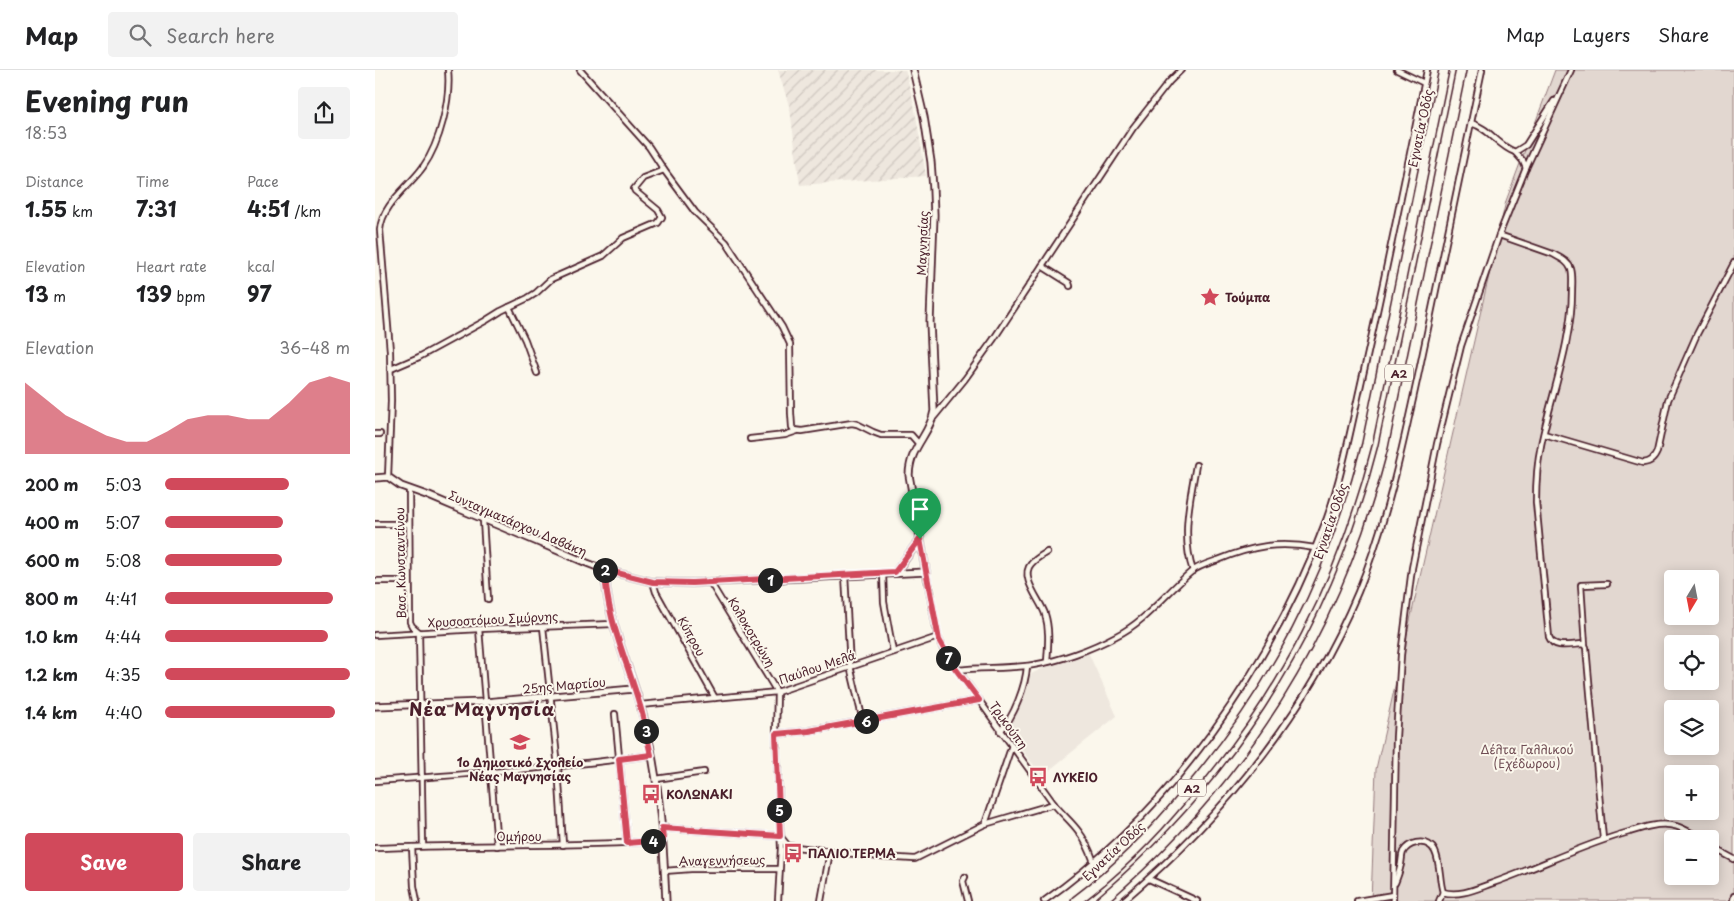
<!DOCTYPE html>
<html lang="en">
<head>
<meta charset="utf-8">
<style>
	body { margin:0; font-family:"Playpen Sans",sans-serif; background:#f2f2f2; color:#202124; height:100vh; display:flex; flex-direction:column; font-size:19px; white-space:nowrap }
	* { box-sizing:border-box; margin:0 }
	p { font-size:16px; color:#757577 }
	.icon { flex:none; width:28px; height:28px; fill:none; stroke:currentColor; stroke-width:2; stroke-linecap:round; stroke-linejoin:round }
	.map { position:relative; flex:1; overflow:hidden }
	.sheet { display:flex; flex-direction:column; background:#fff; width:375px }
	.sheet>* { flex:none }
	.needle { width:32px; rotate:190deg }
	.buttons { position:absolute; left:1289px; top:500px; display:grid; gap:10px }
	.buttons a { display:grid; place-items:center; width:55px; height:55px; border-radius:5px; background:#fff; box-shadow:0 2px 12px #0003; font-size:25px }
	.pin { position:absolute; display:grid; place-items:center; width:42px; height:42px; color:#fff; margin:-51px -21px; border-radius:50% 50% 50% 0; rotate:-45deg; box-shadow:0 0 5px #0007 }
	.pin .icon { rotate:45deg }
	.km { position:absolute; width:25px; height:25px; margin:-12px; border-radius:50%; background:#222; color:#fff; font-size:14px; line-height:25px; text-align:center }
	.round { display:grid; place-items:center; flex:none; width:52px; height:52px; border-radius:5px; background:#f2f2f2 }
	.head { display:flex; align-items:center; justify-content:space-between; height:85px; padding:0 25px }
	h1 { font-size:28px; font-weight:700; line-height:38px }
	.stats { display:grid; grid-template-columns:repeat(3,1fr); gap:8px; height:85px; padding:5px 25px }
	.stats div { display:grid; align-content:center }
	.stats b { font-size:21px; font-weight:700 }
	.stats small { font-size:14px; font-weight:400 }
	.stats p { font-size:14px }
	.chart { height:140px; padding:10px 25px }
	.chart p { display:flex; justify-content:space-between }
	.chart svg { width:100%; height:90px; margin-top:5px; fill:#d1495b; opacity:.7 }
	.primary-button { display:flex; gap:10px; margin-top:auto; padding:10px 25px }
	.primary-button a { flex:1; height:58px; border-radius:5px; background:#d1495b; color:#fff; font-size:20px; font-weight:700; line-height:58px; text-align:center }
	.primary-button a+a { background:#f2f2f2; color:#202124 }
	ul { padding:0 25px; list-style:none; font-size:16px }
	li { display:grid; grid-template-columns:80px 60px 1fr; align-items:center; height:38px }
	li i { height:12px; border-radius:6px; background:#d1495b }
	header { display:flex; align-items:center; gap:30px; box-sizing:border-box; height:70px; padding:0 25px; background:#fff; border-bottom:1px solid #e0e0e0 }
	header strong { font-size:24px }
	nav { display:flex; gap:28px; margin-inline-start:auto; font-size:18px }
	.search { width:350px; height:45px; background:#f2f2f2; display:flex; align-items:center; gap:12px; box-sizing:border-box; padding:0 18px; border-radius:5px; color:#757577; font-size:19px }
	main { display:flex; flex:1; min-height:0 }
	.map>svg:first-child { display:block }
</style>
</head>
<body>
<header>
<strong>Map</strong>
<div class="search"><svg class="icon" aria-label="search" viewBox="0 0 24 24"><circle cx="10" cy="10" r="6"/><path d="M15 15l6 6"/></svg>Search here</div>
<nav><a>Map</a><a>Layers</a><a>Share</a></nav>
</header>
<main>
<section class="sheet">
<div class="head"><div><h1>Evening run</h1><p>18:53</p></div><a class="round"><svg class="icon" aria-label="share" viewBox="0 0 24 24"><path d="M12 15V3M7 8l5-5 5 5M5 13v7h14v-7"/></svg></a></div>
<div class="stats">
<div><p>Distance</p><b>1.55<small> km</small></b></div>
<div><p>Time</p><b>7:31</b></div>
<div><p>Pace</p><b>4:51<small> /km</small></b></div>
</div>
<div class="stats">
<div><p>Elevation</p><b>13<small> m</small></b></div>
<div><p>Heart rate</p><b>139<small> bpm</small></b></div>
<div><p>kcal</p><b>97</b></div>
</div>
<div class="chart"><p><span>Elevation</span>36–48 m</p>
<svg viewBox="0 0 160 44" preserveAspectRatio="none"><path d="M0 44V9L10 17L20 25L30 30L40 35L50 38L60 38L70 33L80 27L90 25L100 25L110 27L120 27L130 19L140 9L150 6L160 9V44z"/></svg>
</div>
<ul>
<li><b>200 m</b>5:03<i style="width:67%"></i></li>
<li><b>400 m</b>5:07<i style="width:64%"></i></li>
<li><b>600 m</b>5:08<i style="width:63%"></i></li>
<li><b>800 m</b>4:41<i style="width:91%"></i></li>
<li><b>1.0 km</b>4:44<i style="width:88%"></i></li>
<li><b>1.2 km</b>4:35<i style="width:100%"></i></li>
<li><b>1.4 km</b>4:40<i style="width:92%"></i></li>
</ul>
<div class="primary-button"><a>Save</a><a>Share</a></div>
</section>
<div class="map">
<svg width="1359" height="831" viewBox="0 0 1359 831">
	<defs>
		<pattern id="industrial-furrows" width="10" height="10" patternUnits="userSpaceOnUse" patternTransform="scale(1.25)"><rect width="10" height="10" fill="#eee7de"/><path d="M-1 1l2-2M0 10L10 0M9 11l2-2" fill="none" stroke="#cec6bf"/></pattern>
	</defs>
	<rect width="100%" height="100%" fill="#fbf7ec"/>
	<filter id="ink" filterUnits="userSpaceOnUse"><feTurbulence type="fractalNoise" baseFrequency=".02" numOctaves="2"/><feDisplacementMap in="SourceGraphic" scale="10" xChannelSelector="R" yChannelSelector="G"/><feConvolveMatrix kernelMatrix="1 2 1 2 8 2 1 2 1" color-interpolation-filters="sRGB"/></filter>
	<g filter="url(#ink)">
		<polygon fill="#eee7de" points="713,582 742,646 667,706 633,662 656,604 679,593"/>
		<polygon fill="url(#industrial-furrows)" points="403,0 530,0 539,34 551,106 425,115 415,39"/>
		<path fill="#e2d7d0" stroke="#967b7e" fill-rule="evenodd" d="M1180,0H1359V831H996L1001,699L1131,131ZM1298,509H1335V546H1298ZM1298,574H1335V611H1298ZM1298,639H1335V676H1298ZM1298,704H1335V741H1298ZM1298,769H1335V806H1298Z"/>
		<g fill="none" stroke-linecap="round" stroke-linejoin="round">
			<defs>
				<g id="minor">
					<polyline points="205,0 274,77 289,100 320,142 351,172 407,257 415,274 416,343 417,357 419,360 427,361 477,353 482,354 498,362 506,365 536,365 543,373"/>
					<polyline points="1022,0 1049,13"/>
					<path d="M1096,53C1114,58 1123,76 1140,82L1151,75L1179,31"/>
					<polyline points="1140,82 1148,91 1151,98"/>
					<path d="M1124,165L1178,184C1185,188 1193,191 1196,199C1198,206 1197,214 1197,221C1197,273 1176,325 1166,375C1162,394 1161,413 1161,432L1174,567C1179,580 1197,574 1208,574L1211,577L1228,769"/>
					<polyline points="667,196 694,213 695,216"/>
					<polyline points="134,237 150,270 162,303"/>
					<polyline points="16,299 44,287 110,251 126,241 153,228 161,223 176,209 228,186 248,168 283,153 287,147 283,140 260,121 259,119 268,108 289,100"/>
					<polyline points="559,347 590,309 618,270 758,58 794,12 806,0"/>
					<polyline points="0,364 5,364"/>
					<path d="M1169,364L1268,393C1276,392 1279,389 1282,382L1293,330L1322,264L1359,193"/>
					<polyline points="375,369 410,365 422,361"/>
					<path d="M13,407L16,331L15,281L5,160C7,134 34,117 48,97C65,73 76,29 73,0"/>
					<polyline points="34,419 35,552 37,556 44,562 48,776"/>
					<polyline points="108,450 113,529"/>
					<polyline points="0,454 33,454"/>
					<path d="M818,501C806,466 815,430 821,395"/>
					<path d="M551,502L563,567L570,583L679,734C687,744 697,752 704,762C711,771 715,781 719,792"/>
					<polyline points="508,503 509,532 518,582"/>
					<polyline points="470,505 475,596 488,651"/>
					<polyline points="0,511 34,511"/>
					<polyline points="278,512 281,522 340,628"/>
					<polyline points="335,512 402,622 401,664 406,778 403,831"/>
					<polyline points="168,557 183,697 188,775"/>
					<polyline points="104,559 122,776"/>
					<polyline points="0,565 104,559 238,554"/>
					<polyline points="1210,575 1206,515 1232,514"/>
					<path d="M672,592C673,576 675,560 670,544C666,531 644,507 656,494C660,489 667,485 672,482"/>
					<path d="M582,600C607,597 633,599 658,595C684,591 717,579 741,566C771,551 790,524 816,502C823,496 834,493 843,490C877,476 904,471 940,478"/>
					<polyline points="265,635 402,622 563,567"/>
					<polyline points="240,644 252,773"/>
					<path d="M625,661C639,648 651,614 652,596"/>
					<polyline points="401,664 433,661 604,630"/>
					<polyline points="281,709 329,702"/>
					<path d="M0,711C92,704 184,698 276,685"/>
					<polyline points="610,754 637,675"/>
					<polyline points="287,758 405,766 413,776 505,787 540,789 610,754 679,734"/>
					<polyline points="1335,776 1359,789"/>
					<polyline points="37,777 39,816 42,831"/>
					<path d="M0,778C96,774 192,777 288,771"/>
					<polyline points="289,801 316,799 404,799"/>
					<polyline points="590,807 588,811 593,831"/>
					<polyline points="774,809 822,831"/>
					<path d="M1020,813C1022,808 1024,803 1025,798C1027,793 1026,787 1028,782C1031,777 1036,774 1041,773C1069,768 1062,806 1068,822C1083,827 1101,819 1115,814C1162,798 1206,775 1254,762C1267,758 1282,753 1295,755C1306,756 1317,763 1326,769"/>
					<polyline points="446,831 455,781"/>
					<path d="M669,831C797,741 898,594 952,448C969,399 978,347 990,296C1012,198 1032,99 1052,0"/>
					<path d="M748,831C848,746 932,643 983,522C1012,452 1027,379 1043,306C1065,204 1086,102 1107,0"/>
					<polyline points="982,831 1018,825"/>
					<polyline points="1018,831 1021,667 1026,585 1037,498 1062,374 1086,276 1124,165 1151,98 1196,0"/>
					<polyline points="1064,831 1068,822"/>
					<polyline points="1358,831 1359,826"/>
				</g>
				<g id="tertiary">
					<path d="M0,408L13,407L26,416L54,426L212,493L230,500L278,512L317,513L551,502L534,405C535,376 555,365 559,341L555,252L559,145L558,119L556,92L549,47L538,0"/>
					<path d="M230,500C231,548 252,590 265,635C284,699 288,765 291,831"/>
					<polyline points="520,503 545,469"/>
					<polyline points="0,636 111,632 259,619"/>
				</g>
				<g id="motorway">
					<path d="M701,831C741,801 777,765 809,726C900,621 958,508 992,374L1069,0"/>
					<path d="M726,831C869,709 962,559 1008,377L1086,0"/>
				</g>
			</defs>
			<use href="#minor" stroke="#4a1f2b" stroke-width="8"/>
			<use href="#tertiary" stroke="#4a1f2b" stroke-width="9"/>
			<use href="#motorway" stroke="#4a1f2b" stroke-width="12"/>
			<use href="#minor" stroke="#fbf7ec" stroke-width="4.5"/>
			<use href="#tertiary" stroke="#fbf7ec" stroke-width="5.5"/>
			<use href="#motorway" stroke="#fbf7ec" stroke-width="9"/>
		</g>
	</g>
	<g fill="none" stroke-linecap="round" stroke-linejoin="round" filter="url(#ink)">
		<defs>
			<path id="route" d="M545,469L564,570L580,598L604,630L434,661L401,664L405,766L287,758L288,770L252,773L244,689L276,685C272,669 270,652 265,636C252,590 231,548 230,500L278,512L317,513L520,502Z"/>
		</defs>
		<use href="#route" stroke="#fff" stroke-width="10"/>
		<use href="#route" stroke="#d1495b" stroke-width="6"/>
	</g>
	<defs>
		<symbol id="sight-bare" viewBox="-9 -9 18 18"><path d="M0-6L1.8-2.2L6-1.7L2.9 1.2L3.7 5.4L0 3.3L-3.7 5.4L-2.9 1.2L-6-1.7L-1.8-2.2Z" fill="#d1495b" stroke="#fbf7ec" stroke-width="2.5" paint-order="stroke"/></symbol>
		<symbol id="school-bare" viewBox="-9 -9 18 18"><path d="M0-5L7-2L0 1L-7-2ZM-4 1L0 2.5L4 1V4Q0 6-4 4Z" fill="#d1495b" stroke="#fbf7ec" stroke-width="2.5" paint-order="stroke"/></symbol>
		<symbol id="bus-bare" viewBox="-9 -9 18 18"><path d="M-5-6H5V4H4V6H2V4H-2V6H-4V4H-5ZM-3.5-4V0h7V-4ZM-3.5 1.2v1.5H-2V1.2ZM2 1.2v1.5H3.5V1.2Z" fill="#d1495b" stroke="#fbf7ec" stroke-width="2.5" paint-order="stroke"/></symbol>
	</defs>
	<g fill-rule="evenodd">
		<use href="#sight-bare" x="821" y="213" width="28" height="28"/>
		<use href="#school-bare" x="131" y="658" width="28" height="28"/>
		<use href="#bus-bare" x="649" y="693" width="28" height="28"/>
		<use href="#bus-bare" x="262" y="710" width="28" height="28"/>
		<use href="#bus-bare" x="404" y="769" width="28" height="28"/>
	</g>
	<g text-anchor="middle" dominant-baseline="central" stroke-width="4" stroke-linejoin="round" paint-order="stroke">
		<g fill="#fbf7ec" stroke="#7f6065" stroke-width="1">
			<rect x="1010" y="294.5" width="28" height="17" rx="4"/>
			<rect x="803" y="709.5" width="28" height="17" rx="4"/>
		</g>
		<g font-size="11" font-weight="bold" fill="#4a1f2b">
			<text x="1024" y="303">Α2</text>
			<text x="817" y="718">Α2</text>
		</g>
		<g font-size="12" fill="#4a1f2b" stroke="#fbf7ec">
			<text transform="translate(1045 58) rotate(-78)">Εγνατία Οδός</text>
			<text transform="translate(547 173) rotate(-88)">Μαγνησίας</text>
			<text transform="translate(955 451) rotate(-71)">Εγνατία Οδός</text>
			<text transform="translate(143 453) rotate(23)">Συνταγματάρχου Δαβάκη</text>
			<text transform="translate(25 493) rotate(-91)">Βασ. Κωνσταντίνου</text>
			<text transform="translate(118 549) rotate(-3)">Χρυσοστόμου Σμύρνης</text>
			<text transform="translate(377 562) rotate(59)">Κολοκοτρώνη</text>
			<text transform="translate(317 566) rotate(61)">Κύπρου</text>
			<text transform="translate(442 597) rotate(-19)">Παύλου Μελά</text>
			<text transform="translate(189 615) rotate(-5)">25ης Μαρτίου</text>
			<text transform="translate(634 655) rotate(54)">Τρικούπη</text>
			<text x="144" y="766">Ομήρου</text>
			<text transform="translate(738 781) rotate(-43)">Εγνατία Οδός</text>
			<text transform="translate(347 790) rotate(-1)">Αναγεννήσεως</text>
		</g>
		<g font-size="12" font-weight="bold" fill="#4a1f2b" stroke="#fbf7ec" text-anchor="start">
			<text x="850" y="227">Τούμπα</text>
			<text x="145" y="692" text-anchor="middle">1ο Δημοτικό Σχολείο<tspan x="145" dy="14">Νέας Μαγνησίας</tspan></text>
			<text x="678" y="707">ΛΥΚΕΙΟ</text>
			<text x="291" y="724">ΚΟΛΩΝΑΚΙ</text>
			<text x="433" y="783">ΠΑΛΙΟ ΤΕΡΜΑ</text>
		</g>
		<g font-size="12" fill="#704d54" stroke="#fbf7ec">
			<text x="1152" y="679">Δέλτα Γαλλικού<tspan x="1152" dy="14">(Εχέδωρου)</tspan></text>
		</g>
		<g font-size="18" font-weight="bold" letter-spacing="1" fill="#4a1f2b" stroke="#fbf7ec">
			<text x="107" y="638">Νέα Μαγνησία</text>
		</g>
	</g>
</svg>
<div class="buttons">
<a><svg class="needle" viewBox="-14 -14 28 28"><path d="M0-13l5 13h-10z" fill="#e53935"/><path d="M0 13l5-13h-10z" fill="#757577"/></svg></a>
<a><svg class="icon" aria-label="locate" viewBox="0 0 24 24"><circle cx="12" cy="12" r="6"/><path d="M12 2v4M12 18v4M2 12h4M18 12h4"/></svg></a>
<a><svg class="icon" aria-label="layers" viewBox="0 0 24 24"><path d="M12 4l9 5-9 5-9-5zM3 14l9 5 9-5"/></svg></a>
<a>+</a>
<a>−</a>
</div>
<div class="pin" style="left:545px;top:469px;background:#1e9e55"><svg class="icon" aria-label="arrive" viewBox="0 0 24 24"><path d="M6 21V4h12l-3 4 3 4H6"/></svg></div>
<b class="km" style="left:395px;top:510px">1</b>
<b class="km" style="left:230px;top:500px">2</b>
<b class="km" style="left:271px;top:661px">3</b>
<b class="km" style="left:278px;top:771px">4</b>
<b class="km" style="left:404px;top:740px">5</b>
<b class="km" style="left:491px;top:651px">6</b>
<b class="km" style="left:573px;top:588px">7</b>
</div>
</main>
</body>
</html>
